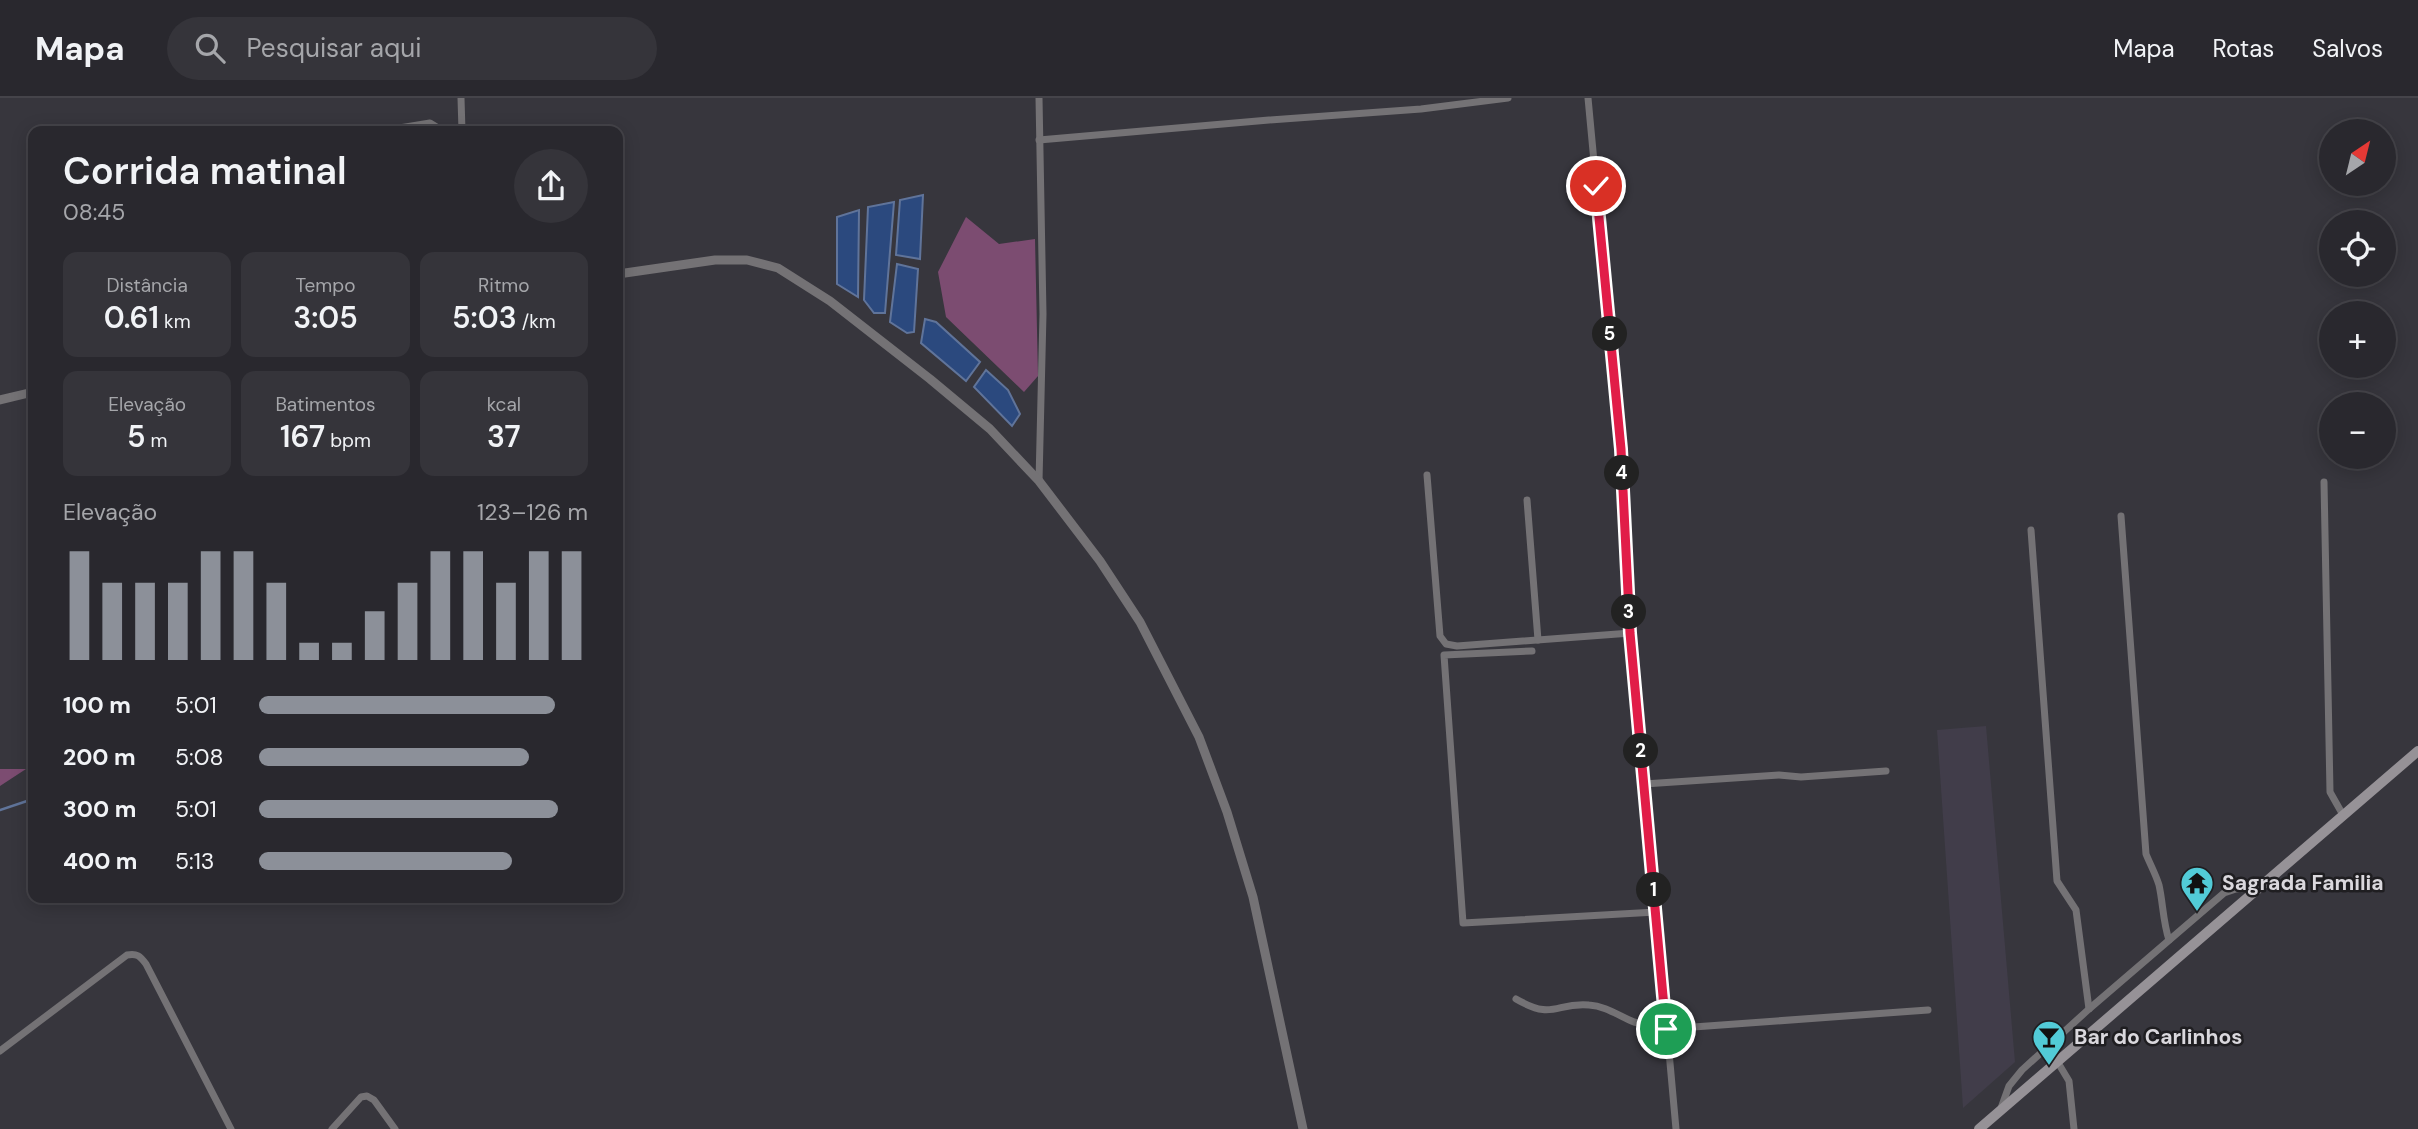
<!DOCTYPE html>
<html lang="pt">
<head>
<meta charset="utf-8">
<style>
	body { margin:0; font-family:"DM Sans",sans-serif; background:#35343a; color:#f1f3f6; height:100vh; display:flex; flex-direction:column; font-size:26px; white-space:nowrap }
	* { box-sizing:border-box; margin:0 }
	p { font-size:23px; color:#a5a6aa }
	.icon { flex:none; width:38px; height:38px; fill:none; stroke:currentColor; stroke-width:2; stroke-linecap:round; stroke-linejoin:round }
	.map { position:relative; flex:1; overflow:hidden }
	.drawer { position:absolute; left:28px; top:28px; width:595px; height:777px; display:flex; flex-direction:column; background:#29282e; border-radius:14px; box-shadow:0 4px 18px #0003,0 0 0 2px #45444a }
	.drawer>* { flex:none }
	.needle { width:46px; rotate:35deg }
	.buttons { position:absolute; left:2319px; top:21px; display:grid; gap:14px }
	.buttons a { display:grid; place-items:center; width:77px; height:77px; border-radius:50%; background:#29282e; box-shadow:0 4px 18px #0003,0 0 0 2px #45444a; font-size:35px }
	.pin { position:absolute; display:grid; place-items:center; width:60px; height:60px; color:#fff; margin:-30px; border:4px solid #fff; border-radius:50%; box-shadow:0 2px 7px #0007 }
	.km { position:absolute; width:35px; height:35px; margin:-18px; border-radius:50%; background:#222; color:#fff; font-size:19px; line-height:35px; text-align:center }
	.round { display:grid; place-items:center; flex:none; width:74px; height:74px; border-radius:37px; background:#35343a }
	.summary { display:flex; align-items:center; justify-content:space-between; height:119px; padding:0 35px }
	h1 { font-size:38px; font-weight:600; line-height:52px }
	.metrics { display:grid; grid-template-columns:repeat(3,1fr); gap:10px; height:119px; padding:7px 35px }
	.metrics div { display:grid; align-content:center; border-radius:14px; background:#35343a; text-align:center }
	.metrics b { font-size:30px; font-weight:600 }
	.metrics small { font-size:19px; font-weight:400 }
	.metrics p { font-size:19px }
	.chart { height:196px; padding:14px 35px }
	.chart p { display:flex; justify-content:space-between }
	.chart svg { width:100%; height:126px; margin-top:7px; stroke:#8c9099; stroke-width:6 }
	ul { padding:0 35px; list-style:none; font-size:23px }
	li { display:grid; grid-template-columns:112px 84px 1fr; align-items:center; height:52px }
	li i { height:18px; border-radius:9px; background:#8c9099 }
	header { display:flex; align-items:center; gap:42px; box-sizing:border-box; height:98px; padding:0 35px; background:#29282e; border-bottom:2px solid #45444a }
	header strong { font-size:33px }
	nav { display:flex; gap:38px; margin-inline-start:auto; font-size:24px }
	.search { width:490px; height:63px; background:#35343a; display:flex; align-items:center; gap:18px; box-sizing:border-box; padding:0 24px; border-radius:38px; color:#a5a6aa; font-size:26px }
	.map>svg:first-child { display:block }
</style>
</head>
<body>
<header>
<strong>Mapa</strong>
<div class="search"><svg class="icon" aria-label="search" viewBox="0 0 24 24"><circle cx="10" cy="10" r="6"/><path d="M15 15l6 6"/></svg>Pesquisar aqui</div>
<nav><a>Mapa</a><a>Rotas</a><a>Salvos</a></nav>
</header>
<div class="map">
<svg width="2418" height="1031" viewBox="0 0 2418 1031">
	<rect width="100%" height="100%" fill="#37363d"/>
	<polygon fill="#413d4a" points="1986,628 2015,964 1963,1010 1937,632"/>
	<g fill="#7c4c71">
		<polygon points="966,119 999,146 1035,141 1038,278 1024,294 946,219 938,174"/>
		<polygon points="0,671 26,671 0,688"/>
	</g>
	<g fill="#2b497e" stroke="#60749a" stroke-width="2">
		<polygon points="923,97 920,161 896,157 900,102"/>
		<polygon points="894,104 885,215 874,215 864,202 868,109"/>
		<polygon points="859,112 858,199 837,186 837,119"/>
		<polygon points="897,166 918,171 914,234 907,235 890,224"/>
		<polygon points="925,221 936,224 980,264 966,283 921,245"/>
		<polygon points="986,272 1008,292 1020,316 1012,328 974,289"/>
	</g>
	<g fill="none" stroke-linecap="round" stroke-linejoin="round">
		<polyline stroke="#60749a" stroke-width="2.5" points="0,712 33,701"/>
		<g stroke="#747275" stroke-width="7">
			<polyline points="461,0 462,33"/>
			<polyline points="1039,0 1043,216 1039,383"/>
			<polyline points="1588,0 1621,351 1631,535 1676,1031"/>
			<polyline points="381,33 430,25 443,33"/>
			<polyline points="1039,42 1269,22 1421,11 1508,0"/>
			<polyline points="1427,377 1440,538 1446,546 1457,548 1631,535"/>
			<polyline points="2324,384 2330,694 2343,717"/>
			<polyline points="1527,402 1538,542"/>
			<path d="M2121,418L2146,756C2150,766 2156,777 2159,787C2163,805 2163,824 2169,842"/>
			<polyline points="2031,432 2057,783 2076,812 2089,911"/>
			<polyline points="1532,553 1444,557 1463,825 1656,814"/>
			<polyline points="1644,686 1779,677 1801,679 1886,673"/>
			<path d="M1516,901C1554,923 1555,904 1589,907C1606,908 1619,918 1634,924C1645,927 1656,929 1666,931L1928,912"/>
			<path d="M0,953L127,857C137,855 140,858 146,866L231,1031"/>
			<polyline points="2057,963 2069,983 2074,1031"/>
			<polyline points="2000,1013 2009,988 2022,972 2089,911 2224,795 2236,791 2257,790"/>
			<polyline points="332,1031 361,999 367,998 374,1002 395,1031"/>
		</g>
		<g stroke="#747275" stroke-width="9">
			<polyline points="618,176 715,162 747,162 778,170 830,203 930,281 990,331 1039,383 1100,463 1140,524 1199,639 1227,714 1253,799 1303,1031"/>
			<polyline points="0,302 33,294"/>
		</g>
		<polyline stroke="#969297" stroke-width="10" points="1979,1031 2418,653"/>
	</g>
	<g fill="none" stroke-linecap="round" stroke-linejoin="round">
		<defs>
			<polyline id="route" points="1596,88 1621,351 1630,535 1666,931"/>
		</defs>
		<use href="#route" stroke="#fff" stroke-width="14"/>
		<use href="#route" stroke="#e11d48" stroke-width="9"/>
	</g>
	<defs>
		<symbol id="temple-pin" viewBox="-11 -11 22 30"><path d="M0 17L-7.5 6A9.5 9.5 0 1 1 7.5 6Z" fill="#52cbd7" stroke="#1f1e21"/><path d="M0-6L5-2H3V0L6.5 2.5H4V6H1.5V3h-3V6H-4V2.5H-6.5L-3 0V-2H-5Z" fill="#111"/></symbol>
		<symbol id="bar-pin" viewBox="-11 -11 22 30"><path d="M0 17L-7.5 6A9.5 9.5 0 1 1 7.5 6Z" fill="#52cbd7" stroke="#1f1e21"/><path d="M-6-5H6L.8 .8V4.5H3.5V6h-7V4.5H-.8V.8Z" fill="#111"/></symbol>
	</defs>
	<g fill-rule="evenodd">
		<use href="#temple-pin" x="2178" y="766" width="38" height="52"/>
		<use href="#bar-pin" x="2030" y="920" width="38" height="52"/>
	</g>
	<g text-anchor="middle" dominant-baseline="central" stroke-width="5" stroke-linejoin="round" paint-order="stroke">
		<g font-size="21" font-weight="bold" fill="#dad8dd" stroke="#1f1e21" text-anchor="start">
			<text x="2222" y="785">Sagrada Familia</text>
			<text x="2074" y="939">Bar do Carlinhos</text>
		</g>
	</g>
</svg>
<div class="buttons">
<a><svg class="needle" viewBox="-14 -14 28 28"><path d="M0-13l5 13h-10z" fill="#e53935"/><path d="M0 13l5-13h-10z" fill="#a5a6aa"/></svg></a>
<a><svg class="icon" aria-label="locate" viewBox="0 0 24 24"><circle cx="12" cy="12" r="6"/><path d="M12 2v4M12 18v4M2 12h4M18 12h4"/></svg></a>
<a>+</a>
<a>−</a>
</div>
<div class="pin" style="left:1666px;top:931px;background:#1e9e55"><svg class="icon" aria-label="arrive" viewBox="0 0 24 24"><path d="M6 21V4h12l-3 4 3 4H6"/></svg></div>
<div class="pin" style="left:1596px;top:88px;background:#d93025"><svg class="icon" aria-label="check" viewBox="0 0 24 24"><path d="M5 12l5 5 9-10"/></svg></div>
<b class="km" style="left:1654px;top:792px">1</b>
<b class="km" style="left:1641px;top:653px">2</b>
<b class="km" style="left:1629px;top:514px">3</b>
<b class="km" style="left:1622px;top:375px">4</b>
<b class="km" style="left:1610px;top:236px">5</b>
<section class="drawer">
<div class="summary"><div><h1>Corrida matinal</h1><p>08:45</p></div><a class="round"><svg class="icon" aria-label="share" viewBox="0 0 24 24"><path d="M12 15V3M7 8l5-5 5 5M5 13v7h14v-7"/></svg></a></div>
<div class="metrics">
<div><p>Distância</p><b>0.61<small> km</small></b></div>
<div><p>Tempo</p><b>3:05</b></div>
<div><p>Ritmo</p><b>5:03<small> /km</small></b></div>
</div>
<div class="metrics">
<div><p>Elevação</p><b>5<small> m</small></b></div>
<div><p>Batimentos</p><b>167<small> bpm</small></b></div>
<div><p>kcal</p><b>37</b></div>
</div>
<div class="chart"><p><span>Elevação</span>123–126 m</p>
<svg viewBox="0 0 160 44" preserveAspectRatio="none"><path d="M5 44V6M15 44V17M25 44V17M35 44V17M45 44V6M55 44V6M65 44V17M75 44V38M85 44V38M95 44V27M105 44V17M115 44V6M125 44V6M135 44V17M145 44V6M155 44V6"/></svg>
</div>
<ul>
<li><b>100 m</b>5:01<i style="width:90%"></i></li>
<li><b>200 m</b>5:08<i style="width:82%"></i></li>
<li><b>300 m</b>5:01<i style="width:91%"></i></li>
<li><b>400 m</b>5:13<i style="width:77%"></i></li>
</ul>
</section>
</div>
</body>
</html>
